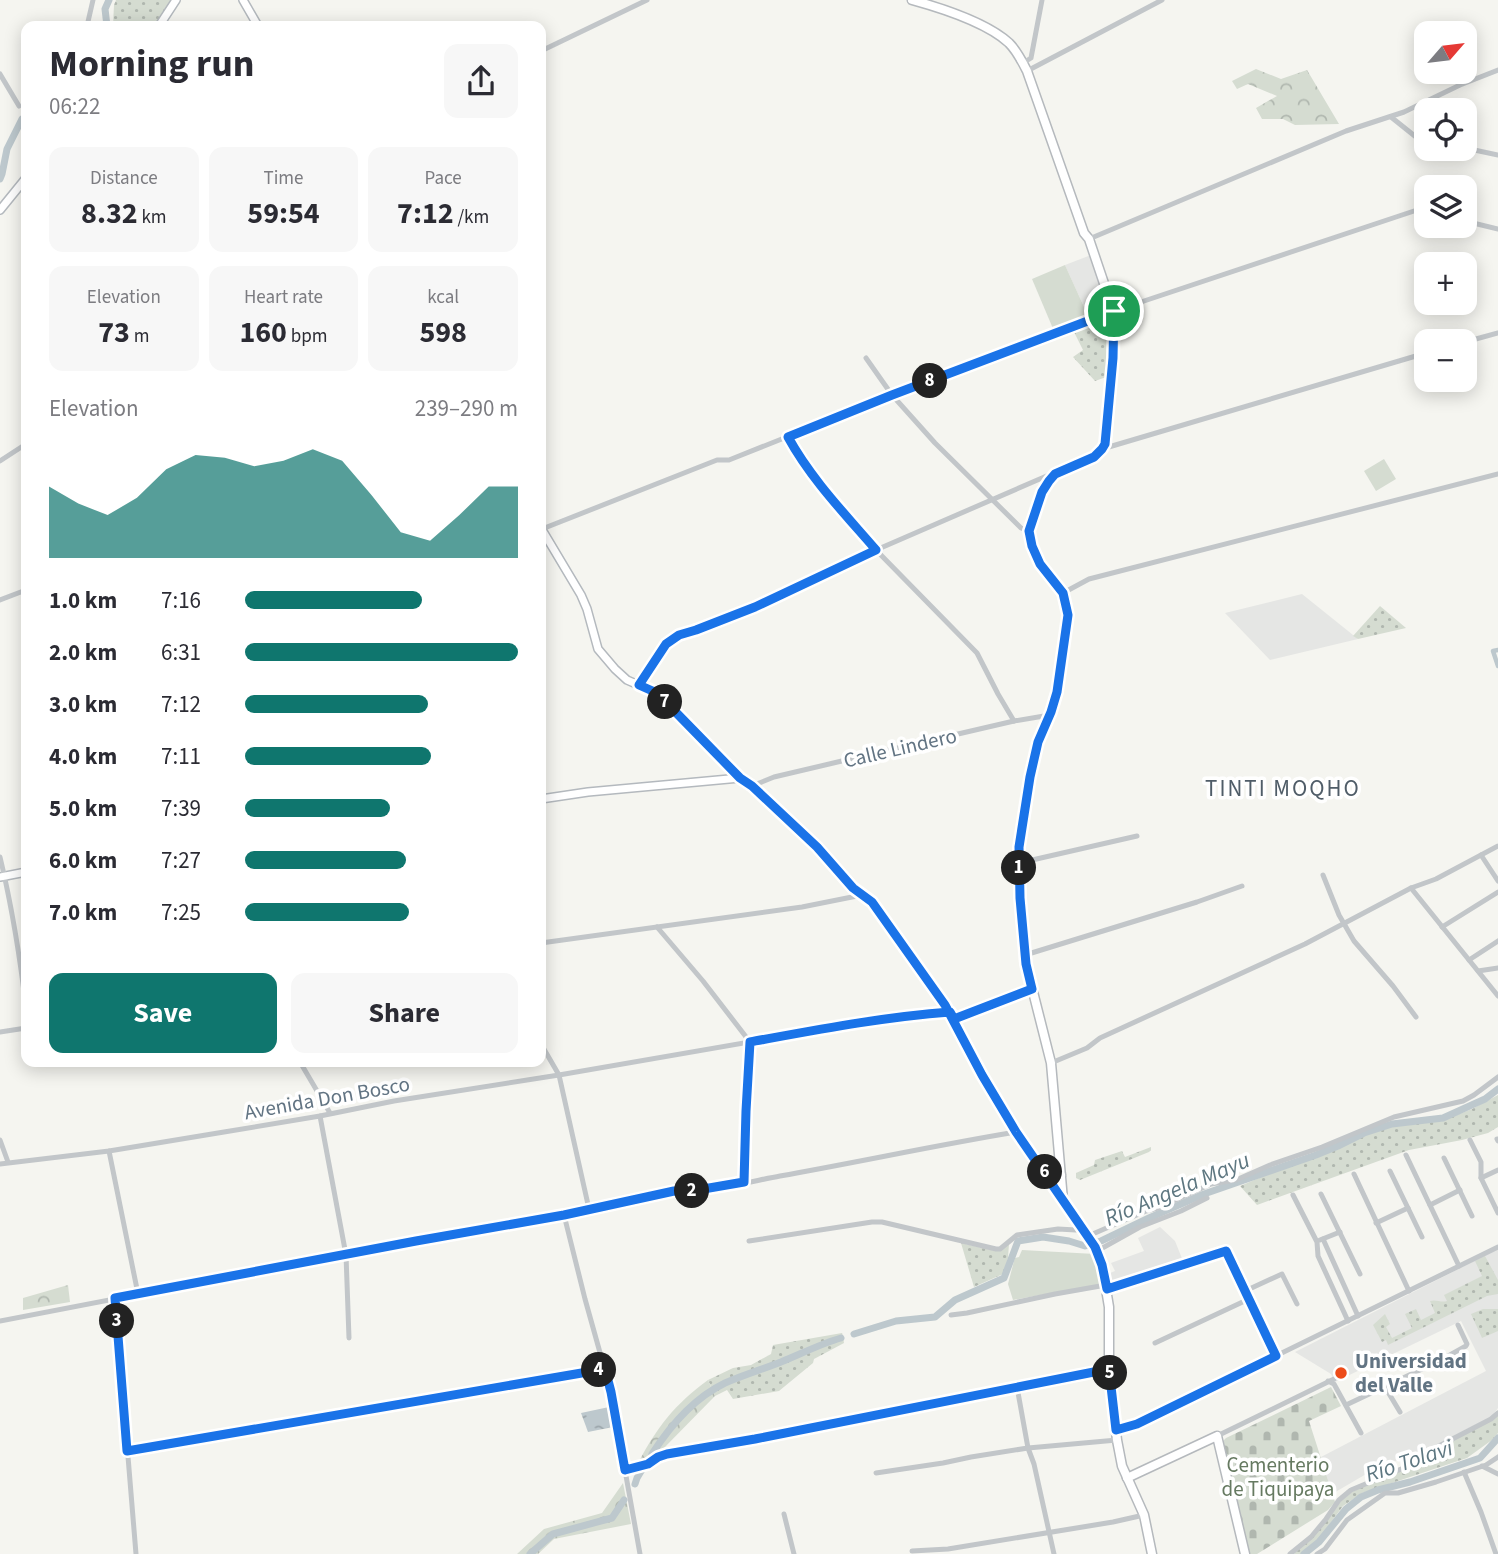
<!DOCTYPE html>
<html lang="en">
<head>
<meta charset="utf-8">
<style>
	body { margin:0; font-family:"Source Sans 3",sans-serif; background:#f7f7f7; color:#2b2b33; height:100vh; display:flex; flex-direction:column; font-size:26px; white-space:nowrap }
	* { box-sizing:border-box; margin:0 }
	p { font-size:23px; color:#7c7c81 }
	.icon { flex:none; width:38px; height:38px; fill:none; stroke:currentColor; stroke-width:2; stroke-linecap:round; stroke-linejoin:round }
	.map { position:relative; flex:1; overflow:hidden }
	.drawer { position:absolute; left:21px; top:21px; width:525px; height:1046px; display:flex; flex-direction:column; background:#fff; border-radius:14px; box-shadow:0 4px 18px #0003 }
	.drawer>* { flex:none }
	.needle { width:46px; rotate:62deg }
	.tools { position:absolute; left:1414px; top:21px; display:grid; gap:14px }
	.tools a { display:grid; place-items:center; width:63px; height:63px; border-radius:14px; background:#fff; box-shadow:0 4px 18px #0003; font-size:35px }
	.pin { position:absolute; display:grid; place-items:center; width:60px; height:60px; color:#fff; margin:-30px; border:4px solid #fff; border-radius:50%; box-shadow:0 2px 7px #0007 }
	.km { position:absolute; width:35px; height:35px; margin:-18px; border-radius:50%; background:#222; color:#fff; font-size:19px; line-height:35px; text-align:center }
	.round { display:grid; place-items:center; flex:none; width:74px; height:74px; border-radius:14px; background:#f7f7f7 }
	.summary { display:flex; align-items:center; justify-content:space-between; height:119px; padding:0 28px }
	h1 { font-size:38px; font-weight:700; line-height:52px }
	.metrics { display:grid; grid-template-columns:repeat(3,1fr); gap:10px; height:119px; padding:7px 28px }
	.metrics div { display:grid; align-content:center; border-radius:14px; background:#f7f7f7; text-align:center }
	.metrics b { font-size:30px; font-weight:700 }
	.metrics small { font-size:19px; font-weight:400 }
	.metrics p { font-size:19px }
	.chart { height:196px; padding:14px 28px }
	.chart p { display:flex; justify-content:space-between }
	.chart svg { width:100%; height:126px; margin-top:7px; fill:#0f766e; opacity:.7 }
	.cta { display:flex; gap:14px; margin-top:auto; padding:14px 28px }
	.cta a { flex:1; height:80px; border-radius:14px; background:#0f766e; color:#fff; font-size:28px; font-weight:700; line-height:80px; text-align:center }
	.cta a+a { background:#f7f7f7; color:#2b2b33 }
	ul { padding:0 28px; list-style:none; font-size:23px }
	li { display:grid; grid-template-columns:112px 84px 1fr; align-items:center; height:52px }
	li i { height:18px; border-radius:9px; background:#0f766e }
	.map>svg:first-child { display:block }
</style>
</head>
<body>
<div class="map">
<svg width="1498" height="1554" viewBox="0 0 1498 1554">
	<defs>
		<pattern id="green-dots" width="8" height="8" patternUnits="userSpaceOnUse" patternTransform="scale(1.75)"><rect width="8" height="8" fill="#d5dcd1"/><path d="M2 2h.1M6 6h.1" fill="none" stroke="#b0b7af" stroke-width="1.8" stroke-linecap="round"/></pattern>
		<pattern id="forest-crowns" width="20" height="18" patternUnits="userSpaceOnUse" patternTransform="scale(1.75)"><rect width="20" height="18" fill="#d5dcd1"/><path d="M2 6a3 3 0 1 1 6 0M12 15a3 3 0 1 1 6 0" fill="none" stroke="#b0b7af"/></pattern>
		<pattern id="cemetery-stones" width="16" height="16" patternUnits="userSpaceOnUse" patternTransform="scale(1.75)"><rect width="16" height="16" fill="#d5dcd1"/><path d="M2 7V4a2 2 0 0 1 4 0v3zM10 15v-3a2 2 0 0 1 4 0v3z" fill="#b0b7af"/></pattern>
		<pattern id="water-ripples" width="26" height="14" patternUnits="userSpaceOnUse" patternTransform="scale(1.75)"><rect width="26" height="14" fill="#bdc8cd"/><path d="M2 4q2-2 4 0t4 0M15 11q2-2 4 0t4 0" fill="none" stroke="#9da7ac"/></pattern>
	</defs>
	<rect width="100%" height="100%" fill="#f5f5f0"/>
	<g fill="#e5e6e4">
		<polygon points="1091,255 1111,310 1089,318 1065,265"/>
		<polygon points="1302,594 1358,639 1270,660 1225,613"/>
		<polygon points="1160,1227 1175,1241 1183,1261 1155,1272 1110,1284 1110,1273 1115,1271 1111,1263 1144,1251 1138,1238"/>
		<polygon points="1498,1249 1498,1408 1492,1416 1436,1445 1373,1470 1332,1494 1321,1457 1486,1371 1461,1321 1335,1382 1331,1374 1295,1352"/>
	</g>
	<g fill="url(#green-dots)">
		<polygon points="116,0 172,0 155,26 113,26 114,5"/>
		<polygon points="1113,315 1109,376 1095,381 1073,357 1083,350 1073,330"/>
		<polygon points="1380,606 1406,628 1358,639 1353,636"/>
		<polygon points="1498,1095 1498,1127 1488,1133 1462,1140 1409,1150 1257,1205 1240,1186 1271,1173 1319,1156 1373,1132 1393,1126 1444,1120 1472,1109"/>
		<polygon points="1151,1147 1151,1150 1149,1152 1080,1180 1076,1178 1076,1173 1094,1165 1095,1160 1122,1151 1125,1157"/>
		<polygon points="961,1243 996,1251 1009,1244 1008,1258 1003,1274 974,1287"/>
		<path d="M1485,1256L1498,1280V1294L1487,1296L1388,1345L1386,1340L1382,1342L1373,1325L1385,1314L1390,1324L1386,1327L1392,1338L1412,1328L1405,1314L1416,1309L1421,1320L1435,1313L1430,1301C1436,1299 1441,1303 1447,1301L1444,1295L1482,1276L1475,1261Z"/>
		<polygon points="1483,1309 1498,1309 1498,1331 1482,1338 1471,1314"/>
		<polygon points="842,1333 844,1343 814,1359 813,1363 779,1391 733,1399 727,1390 715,1396 708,1380 733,1368 751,1365 771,1354 773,1345"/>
		<polygon points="1498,1415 1498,1433 1492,1440 1467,1458 1362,1493 1343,1506 1318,1540 1301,1554 1294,1554 1342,1500 1352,1492 1443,1445"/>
	</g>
	<g fill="url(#forest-crowns)">
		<polygon points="1256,69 1281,79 1307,70 1339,124 1295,125 1283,119 1262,119 1256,108 1277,96 1248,84 1237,89 1232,81"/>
		<polygon points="68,1285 70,1302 23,1310 23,1298"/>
		<path d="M708,1380L715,1396L662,1450L638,1463C657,1427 675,1404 708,1380Z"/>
		<polygon points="623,1483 631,1524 554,1539 538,1554 517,1554 544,1529 602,1513"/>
	</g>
	<polygon fill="url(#cemetery-stones)" points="1331,1387 1341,1406 1309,1421 1335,1502 1328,1510 1257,1554 1249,1554 1223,1441 1226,1438"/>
	<g fill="#d5dcd1">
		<polygon points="1065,265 1089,318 1054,331 1032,279"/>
		<polygon points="1384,459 1396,479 1376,491 1364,471"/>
		<polygon points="1022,1250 1095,1254 1101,1284 1013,1300 1008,1284 1014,1261 1015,1258 1019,1257"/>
	</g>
	<polygon fill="url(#water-ripples)" points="609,1407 613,1427 588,1432 581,1413"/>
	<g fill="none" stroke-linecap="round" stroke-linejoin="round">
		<polyline stroke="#bdc8cd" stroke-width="4.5" points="1498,650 1493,651 1498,666"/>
		<g stroke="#bdc8cd" stroke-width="7">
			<polyline points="107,26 105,9 109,0"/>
			<polyline points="0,179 2,174 7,149 22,119 26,116"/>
			<polyline points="854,1334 896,1321 935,1317 955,1300 1004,1278 1018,1241 1043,1237 1069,1241 1085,1246 1101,1241 1149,1218 1204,1194 1316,1155 1338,1146 1364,1133 1392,1124 1443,1118 1485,1099 1498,1089"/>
			<path d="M652,1454C670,1426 694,1398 725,1383C743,1375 763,1369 781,1362C801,1354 820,1344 841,1338"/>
			<polyline points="635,1484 637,1478 643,1468"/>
			<polyline points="530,1554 553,1534 612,1518 624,1500"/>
			<polyline points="1304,1554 1319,1542 1346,1509 1361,1497 1378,1490 1410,1482 1480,1458 1498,1438"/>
		</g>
		<defs>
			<g id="secondary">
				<polyline points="243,0 258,26"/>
				<polyline points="159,26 176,0"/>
				<polyline points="0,210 26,178"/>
				<polyline points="541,528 581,595 587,609 598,649 615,669 627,680 657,693 740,778 752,786 817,847 854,888 872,902 950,1012 982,1075 997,1102 1016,1132 1063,1199"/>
				<polyline points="541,799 588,792 740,778"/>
				<polyline points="0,877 26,872"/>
			</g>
			<g id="primary">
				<path d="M912,0C941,8 986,22 1009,43C1017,51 1022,61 1027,71L1084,233L1089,239L1115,316L1105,444L1094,457L1055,474L1049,481L1042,492L1029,531L1032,546L1040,564L1063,593L1068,615L1057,692L1051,712L1037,742L1030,777L1019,847L1020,898L1026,964L1051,1063L1063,1200L1093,1242L1102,1265L1109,1307V1369L1117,1440L1122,1466L1144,1515L1152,1554"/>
				<polyline points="1051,1181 1061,1175"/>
				<polyline points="1127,1478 1217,1436 1245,1554"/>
			</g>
		</defs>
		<use href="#secondary" stroke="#b4b9be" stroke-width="10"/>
		<use href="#primary" stroke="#b5b9bd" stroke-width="11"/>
		<g stroke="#c2c6c9" stroke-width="5">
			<polyline points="87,26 93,0"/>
			<polyline points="541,51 647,0"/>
			<polyline points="1023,63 1031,58 1042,0"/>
			<polyline points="1027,71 1162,0"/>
			<polyline points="0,74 19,106"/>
			<polyline points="1391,117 1416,137 1426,139"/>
			<polyline points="1465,148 1498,155"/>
			<polyline points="1465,221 1498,229"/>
			<polyline points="1089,239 1346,131 1404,112 1460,85 1498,70"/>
			<polyline points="1465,342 1498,333"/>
			<polyline points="866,358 892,395 935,443 1021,528 1029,531"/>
			<polyline points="788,437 805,464 825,490 876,550 977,653 998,694 1014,721"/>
			<polyline points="1102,449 1426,353"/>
			<polyline points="0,461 26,444"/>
			<polyline points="542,529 717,460 729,460 892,395 1114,311 1426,207"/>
			<polyline points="1063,593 1089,579 1498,474"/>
			<polyline points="0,600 26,590"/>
			<polyline points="639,685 666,644 679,635 696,630 755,607 876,550 1049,475 1055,474"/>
			<polyline points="752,786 774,777 846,760 1014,721 1050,715"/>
			<polyline points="1481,855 1498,881"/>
			<path d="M0,857C12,907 20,957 26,1008"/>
			<polyline points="1019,863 1137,836"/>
			<polyline points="1323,875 1339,915 1354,941 1393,986 1416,1017"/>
			<polyline points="1411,888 1498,996"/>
			<polyline points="657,927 703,981 750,1042 745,1111 744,1182"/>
			<polyline points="1442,927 1498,892"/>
			<polyline points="541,943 802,907 862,895"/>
			<polyline points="1025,955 1197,902 1242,886"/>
			<polyline points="1469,960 1498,941"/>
			<polyline points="1478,971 1498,968"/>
			<polyline points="954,1019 1032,989"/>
			<polyline points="0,1032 26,1028"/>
			<polyline points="541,1044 559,1075 589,1209"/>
			<polyline points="300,1062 330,1113"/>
			<polyline points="1051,1063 1087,1048 1100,1038 1305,944 1411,888 1436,879 1498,846"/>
			<polyline points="320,1116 346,1255 349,1338"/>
			<polyline points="1497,1139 1498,1141"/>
			<polyline points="0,1140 8,1162"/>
			<polyline points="1470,1140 1481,1162 1481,1178 1498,1213"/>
			<polyline points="109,1151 138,1294"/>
			<polyline points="1406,1155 1459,1266"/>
			<polyline points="1444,1158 1472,1216"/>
			<polyline points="0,1164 109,1151 224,1132 320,1116 394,1101 559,1075 848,1025 950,1012"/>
			<polyline points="1390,1171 1422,1237"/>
			<polyline points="1354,1174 1409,1291"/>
			<polyline points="1481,1178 1498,1170"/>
			<polyline points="1321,1194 1360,1274"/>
			<polyline points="1293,1195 1317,1242 1318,1256 1348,1321"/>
			<polyline points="1430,1205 1460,1190"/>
			<polyline points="564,1215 585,1299 611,1392 640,1554"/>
			<polyline points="1376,1223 1408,1208"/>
			<polyline points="1088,1236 1146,1211 1158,1208 1211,1184 1236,1180 1270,1165 1322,1147 1394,1117 1463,1101 1474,1095 1498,1077"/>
			<polyline points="1323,1239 1358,1316"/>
			<polyline points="1320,1240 1340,1232"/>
			<polyline points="749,1241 872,1222 882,1222 996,1249 1000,1249 1017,1235 1058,1229 1076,1230 1082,1227"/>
			<polyline points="1097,1251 1140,1227 1181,1211 1207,1198"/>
			<polyline points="1107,1289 1226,1251 1276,1356"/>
			<polyline points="1245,1291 1282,1274 1297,1304"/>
			<polyline points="115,1298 136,1554"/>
			<polyline points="951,1315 967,1313 1055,1294 1106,1285"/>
			<path d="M0,1321L416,1241L564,1215L674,1191C705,1193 748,1182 780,1176C859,1162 937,1145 1016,1132"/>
			<polyline points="1155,1343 1249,1299"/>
			<polyline points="1328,1381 1334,1384 1361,1433"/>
			<polyline points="1017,1387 1028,1448 1034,1464 1054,1554"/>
			<polyline points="1385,1387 1400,1412"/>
			<polyline points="1346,1405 1441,1360 1466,1346 1467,1344 1458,1325"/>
			<polyline points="1116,1430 1137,1424 1498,1247"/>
			<polyline points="1217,1436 1334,1379"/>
			<polyline points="127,1451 605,1369"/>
			<polyline points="1482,1466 1498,1474"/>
			<polyline points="625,1470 648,1464 658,1457 667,1454 755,1439 1109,1369"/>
			<polyline points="1464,1472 1481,1512 1496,1554"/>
			<polyline points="876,1473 943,1463 971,1457 1028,1448 1117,1440"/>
			<polyline points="784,1514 794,1554"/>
			<polyline points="912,1551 948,1549 1113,1522 1144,1515"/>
			<polyline points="1290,1554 1311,1537 1326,1519 1339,1500 1351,1490 1406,1467 1435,1448 1491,1419 1498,1413"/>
			<polyline points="1317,1554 1325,1549 1347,1520 1385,1493 1398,1493 1436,1482 1486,1465 1498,1457"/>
		</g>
		<use href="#secondary" stroke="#fff" stroke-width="7"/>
		<use href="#primary" stroke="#fff" stroke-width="8"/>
	</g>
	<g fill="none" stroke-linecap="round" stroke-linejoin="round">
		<defs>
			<path id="route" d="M1114,311L1113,358L1105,444L1102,449L1094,457L1055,474L1049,481L1042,492L1029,531L1032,546L1040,564L1063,593L1068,615L1057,692L1051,712L1038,742L1030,777L1019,847L1020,898L1026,964L1032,989L954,1019L950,1012C883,1017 816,1030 750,1042L746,1111L744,1182L686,1192L674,1191L564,1215L416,1241L115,1298L127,1451L605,1369L611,1392L625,1470L648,1464L658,1457L667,1454L755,1439L1109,1369L1116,1430L1137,1424L1276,1356L1226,1251L1107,1289L1102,1265L1095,1247L1016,1132L982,1075L945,1005L872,902L853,888L817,847L752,786L740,778L657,693L639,685L666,644L679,635L696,630L755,607L876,550C845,514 811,479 788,437L892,395L1114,311"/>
		</defs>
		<use href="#route" stroke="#fff" stroke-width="14"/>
		<use href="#route" stroke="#1a73e8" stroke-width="9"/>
	</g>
	<circle fill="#ed4c19" stroke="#fff" stroke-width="2.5" cx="1341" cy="1373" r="7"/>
	<g text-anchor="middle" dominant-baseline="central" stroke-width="7" stroke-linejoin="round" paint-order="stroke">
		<g font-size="21" fill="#627483" stroke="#fff">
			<text transform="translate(900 748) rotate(-13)">Calle Lindero</text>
			<text transform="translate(327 1098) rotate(-10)">Avenida Don Bosco</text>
		</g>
		<g font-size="21" font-weight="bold" fill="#627483" stroke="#fff" text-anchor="start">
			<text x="1355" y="1361">Universidad<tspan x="1355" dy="24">del Valle</tspan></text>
		</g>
		<g font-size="21" fill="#667a61" stroke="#fff">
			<text x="1278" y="1465">Cementerio<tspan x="1278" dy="24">de Tiquipaya</tspan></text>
		</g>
		<g font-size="23" letter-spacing="2" fill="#505d68" stroke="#fff">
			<text x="1283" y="788">TINTI MOQHO</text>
		</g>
		<g font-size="23" font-style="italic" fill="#5e7781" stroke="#fff">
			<text transform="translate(1177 1189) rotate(-23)">Río Angela Mayu</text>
			<text transform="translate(1409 1461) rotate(-18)">Río Tolavi</text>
		</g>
	</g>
</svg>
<div class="tools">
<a><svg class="needle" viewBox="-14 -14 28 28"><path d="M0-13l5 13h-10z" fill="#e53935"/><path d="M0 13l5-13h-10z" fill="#7c7c81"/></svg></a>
<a><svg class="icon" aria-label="locate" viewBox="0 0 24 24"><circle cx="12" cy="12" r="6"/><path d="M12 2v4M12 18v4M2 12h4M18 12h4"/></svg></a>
<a><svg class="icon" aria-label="layers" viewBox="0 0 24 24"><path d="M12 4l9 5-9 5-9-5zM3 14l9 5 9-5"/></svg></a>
<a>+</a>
<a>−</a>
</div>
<div class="pin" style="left:1114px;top:311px;background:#1e9e55"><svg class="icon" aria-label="arrive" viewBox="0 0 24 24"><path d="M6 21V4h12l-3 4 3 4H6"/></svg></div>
<b class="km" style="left:1019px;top:868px">1</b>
<b class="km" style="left:692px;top:1191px">2</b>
<b class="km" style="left:117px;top:1321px">3</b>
<b class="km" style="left:599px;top:1370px">4</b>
<b class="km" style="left:1110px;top:1373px">5</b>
<b class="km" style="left:1045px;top:1172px">6</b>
<b class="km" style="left:665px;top:702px">7</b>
<b class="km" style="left:930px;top:381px">8</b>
<section class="drawer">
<div class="summary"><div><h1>Morning run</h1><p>06:22</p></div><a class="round"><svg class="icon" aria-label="share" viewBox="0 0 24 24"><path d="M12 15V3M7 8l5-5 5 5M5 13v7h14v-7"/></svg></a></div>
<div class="metrics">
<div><p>Distance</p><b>8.32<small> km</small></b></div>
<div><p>Time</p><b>59:54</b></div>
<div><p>Pace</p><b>7:12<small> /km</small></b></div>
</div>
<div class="metrics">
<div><p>Elevation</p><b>73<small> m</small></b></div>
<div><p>Heart rate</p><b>160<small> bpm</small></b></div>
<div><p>kcal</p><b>598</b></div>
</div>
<div class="chart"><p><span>Elevation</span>239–290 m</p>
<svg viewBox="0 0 160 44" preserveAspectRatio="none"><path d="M0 44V19L10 25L20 29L30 23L40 13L50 8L60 9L70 12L80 10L90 6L100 10L110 22L120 35L130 38L140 29L150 19L160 19V44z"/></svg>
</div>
<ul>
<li><b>1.0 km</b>7:16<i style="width:65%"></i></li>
<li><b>2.0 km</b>6:31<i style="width:100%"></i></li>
<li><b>3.0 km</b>7:12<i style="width:67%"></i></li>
<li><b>4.0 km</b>7:11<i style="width:68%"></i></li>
<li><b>5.0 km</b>7:39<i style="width:53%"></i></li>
<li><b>6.0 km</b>7:27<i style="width:59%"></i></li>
<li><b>7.0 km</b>7:25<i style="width:60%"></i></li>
</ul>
<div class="cta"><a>Save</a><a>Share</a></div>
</section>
</div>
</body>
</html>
